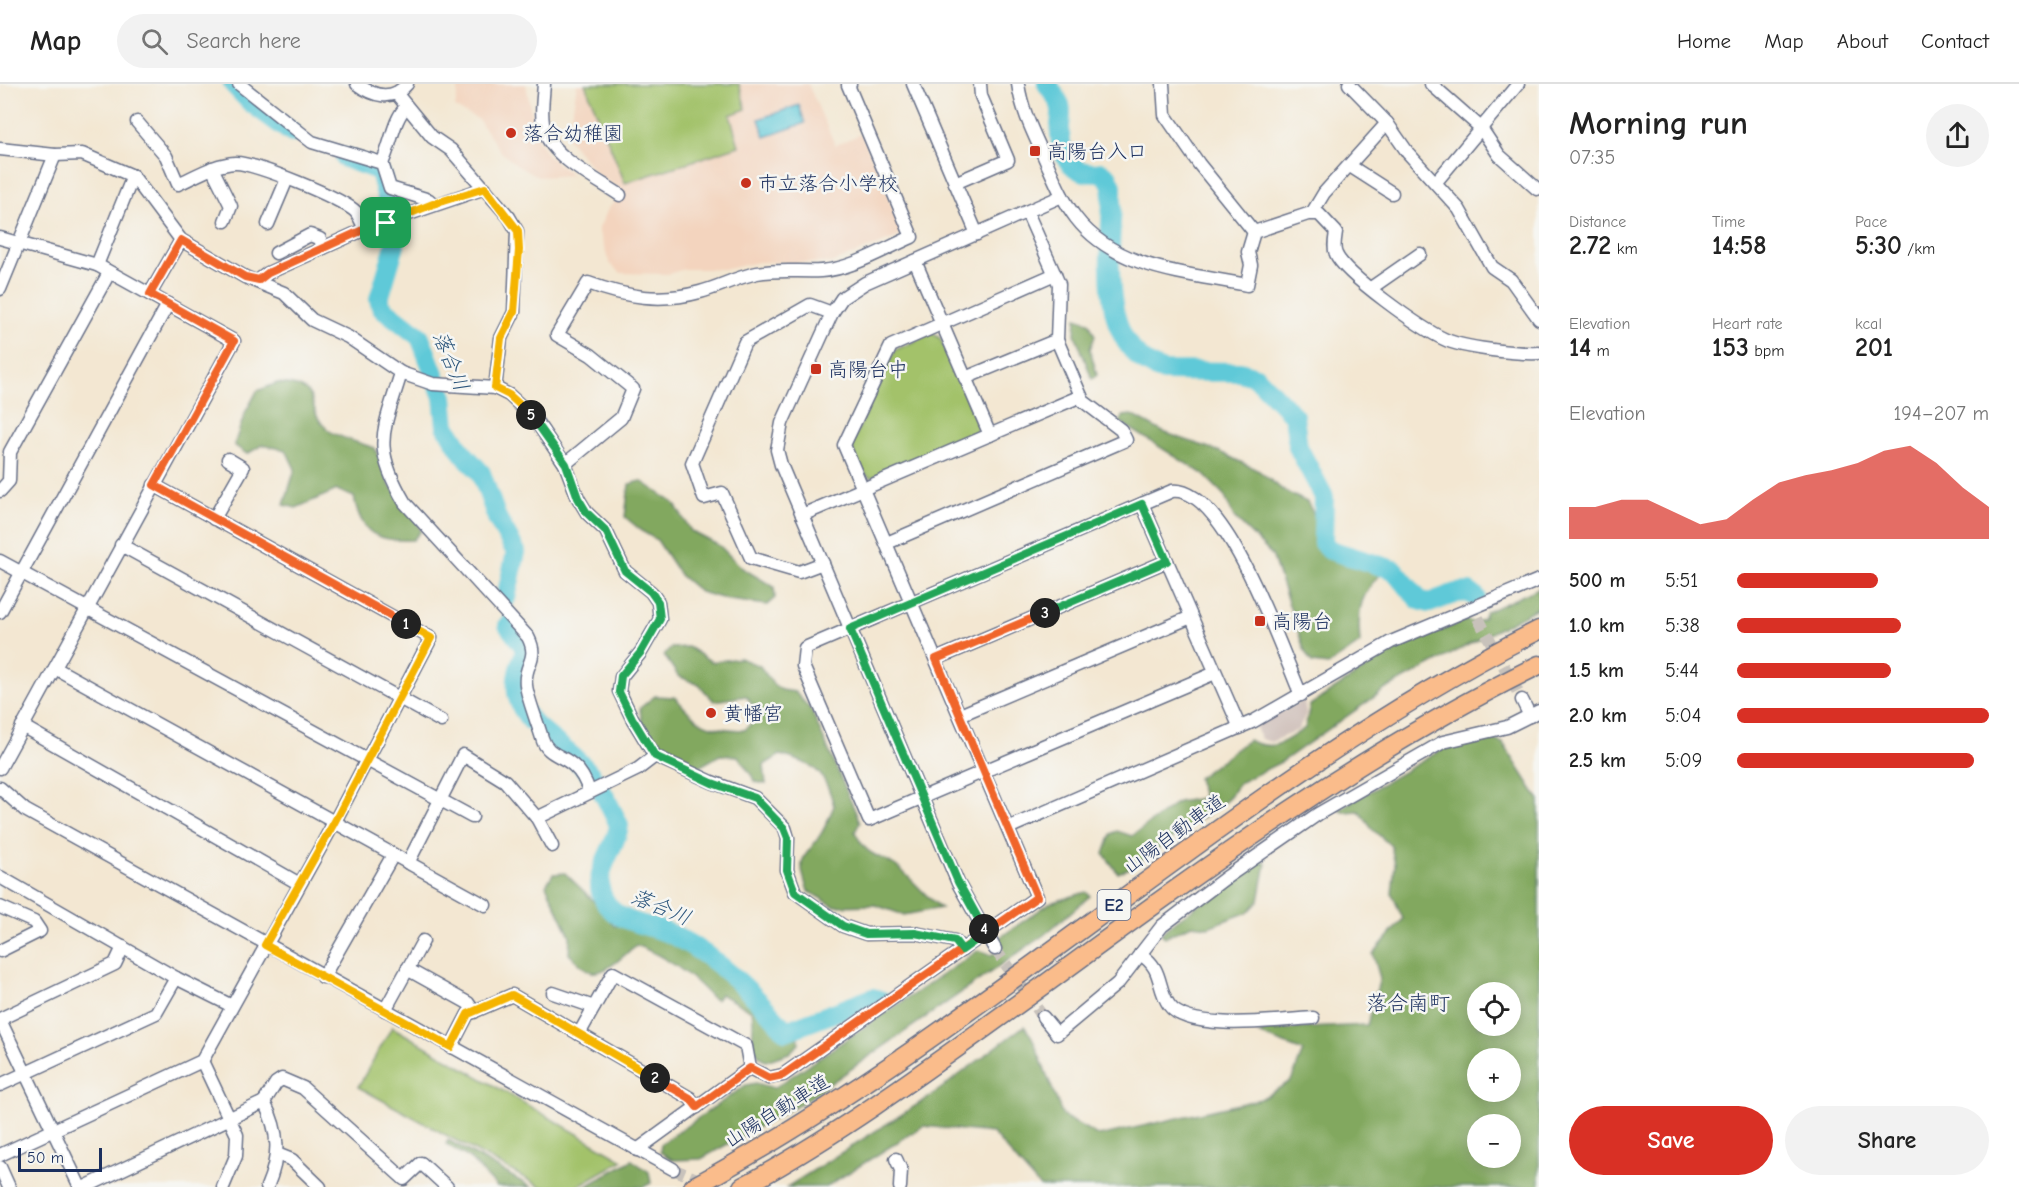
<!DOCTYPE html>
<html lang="en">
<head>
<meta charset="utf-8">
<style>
	body { margin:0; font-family:"Comic Neue","Klee One",sans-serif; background:#f2f2f2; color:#222; height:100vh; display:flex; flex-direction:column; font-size:22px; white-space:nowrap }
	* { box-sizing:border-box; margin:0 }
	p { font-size:20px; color:#767676 }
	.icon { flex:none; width:33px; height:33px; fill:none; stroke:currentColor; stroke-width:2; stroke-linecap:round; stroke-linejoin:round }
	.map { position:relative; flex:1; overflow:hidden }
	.sheet { display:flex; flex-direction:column; background:#fff; width:480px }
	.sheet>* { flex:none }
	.fabs { position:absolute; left:1467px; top:898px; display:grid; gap:12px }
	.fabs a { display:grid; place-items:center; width:54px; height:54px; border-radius:50%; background:#fff; box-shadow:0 3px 15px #0003; font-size:30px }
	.scale { position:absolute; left:18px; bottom:15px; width:84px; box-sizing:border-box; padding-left:6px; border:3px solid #1b2f5e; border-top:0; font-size:16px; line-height:21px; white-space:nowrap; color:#1b2f5e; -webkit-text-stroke:4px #f6f6f2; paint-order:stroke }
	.pin { position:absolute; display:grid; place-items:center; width:51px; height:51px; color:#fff; margin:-26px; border-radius:12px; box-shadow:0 3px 9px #0006 }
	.km { position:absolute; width:30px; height:30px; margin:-15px; border-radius:50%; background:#222; color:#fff; font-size:16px; line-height:30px; text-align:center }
	.round { display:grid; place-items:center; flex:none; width:63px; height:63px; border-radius:32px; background:#f2f2f2 }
	.head { display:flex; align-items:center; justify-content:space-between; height:102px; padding:0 30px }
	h1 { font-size:33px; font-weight:700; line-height:45px }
	.metrics { display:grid; grid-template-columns:repeat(3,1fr); gap:9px; height:102px; padding:6px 30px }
	.metrics div { display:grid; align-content:center }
	.metrics b { font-size:26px; font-weight:700 }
	.metrics small { font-size:16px; font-weight:400 }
	.metrics p { font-size:16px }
	.chart { height:168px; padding:12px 30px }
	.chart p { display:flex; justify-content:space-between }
	.chart svg { width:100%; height:108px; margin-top:6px; fill:#d93025; opacity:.7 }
	.action { display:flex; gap:12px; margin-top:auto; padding:12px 30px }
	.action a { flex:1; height:69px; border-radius:36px; background:#d93025; color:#fff; font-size:24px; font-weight:700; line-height:69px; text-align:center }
	.action a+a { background:#f2f2f2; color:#222 }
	ul { padding:0 30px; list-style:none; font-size:20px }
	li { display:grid; grid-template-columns:96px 72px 1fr; align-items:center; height:45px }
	li i { height:15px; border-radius:8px; background:#d93025 }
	header { display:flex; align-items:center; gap:36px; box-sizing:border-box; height:84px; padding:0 30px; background:#fff; border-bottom:2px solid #e0e0e0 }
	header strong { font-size:28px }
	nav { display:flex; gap:33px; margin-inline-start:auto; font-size:21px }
	.search { width:420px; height:54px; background:#f2f2f2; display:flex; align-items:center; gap:15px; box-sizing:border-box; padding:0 21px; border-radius:33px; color:#767676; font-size:22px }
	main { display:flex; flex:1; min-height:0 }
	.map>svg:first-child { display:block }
</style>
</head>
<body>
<header>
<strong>Map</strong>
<div class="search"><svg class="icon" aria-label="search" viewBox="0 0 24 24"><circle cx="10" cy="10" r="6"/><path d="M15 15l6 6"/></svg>Search here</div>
<nav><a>Home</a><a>Map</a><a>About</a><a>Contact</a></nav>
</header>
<main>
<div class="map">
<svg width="1539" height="1103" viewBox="0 0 1539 1103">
	<rect width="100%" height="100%" fill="#f6f6f2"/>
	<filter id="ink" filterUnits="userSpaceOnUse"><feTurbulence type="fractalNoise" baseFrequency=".0167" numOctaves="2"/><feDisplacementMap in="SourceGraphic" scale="12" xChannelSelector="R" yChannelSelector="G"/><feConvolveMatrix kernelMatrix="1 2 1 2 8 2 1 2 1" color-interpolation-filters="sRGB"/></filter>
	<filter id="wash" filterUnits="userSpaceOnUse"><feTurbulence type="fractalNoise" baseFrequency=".008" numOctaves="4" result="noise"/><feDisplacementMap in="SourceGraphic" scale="24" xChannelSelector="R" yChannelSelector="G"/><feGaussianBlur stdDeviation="1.35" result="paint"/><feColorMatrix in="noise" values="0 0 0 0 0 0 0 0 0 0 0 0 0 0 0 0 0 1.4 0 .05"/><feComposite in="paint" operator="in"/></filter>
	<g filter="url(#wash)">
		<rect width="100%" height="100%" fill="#f3e7d2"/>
		<g fill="#f3d4be">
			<polygon points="459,0 526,0 536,53 549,73 572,91 538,93 519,83 500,67 478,35 455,24"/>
			<polygon points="577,0 808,0 835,61 861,50 902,146 898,153 831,179 758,178 728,185 684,185 669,190 621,189 610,180 598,146 608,125 623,107 597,90 568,55"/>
		</g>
		<polygon fill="#cfc0ba" points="1304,616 1306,630 1298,646 1271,658 1261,655 1255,641"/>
		<g fill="#a3c26a" stroke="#5f7864" stroke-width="1.5">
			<polygon points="585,0 739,0 746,25 730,31 739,62 625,99"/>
			<path d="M932,249L940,254L979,341L976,349L871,394C860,389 852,371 852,359L895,266Z"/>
			<polygon points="392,943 623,1076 576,1103 541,1103 358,1003"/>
		</g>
		<g fill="#82a85e" stroke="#4e6c5e" stroke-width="1.5" fill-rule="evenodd">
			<polygon points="1076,234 1089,238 1095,252 1090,265 1097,291 1092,295 1075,250"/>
			<path d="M277,299C327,302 302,322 327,345C335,353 364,360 375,364L389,400L416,435L421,447L413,456C376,458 361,450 354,413L337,406L296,424L284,421L295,385L286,366L262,361L247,370L234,361L245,329L257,307Z"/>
			<path d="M1132,331L1163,348L1218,367L1259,387L1284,407L1307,418L1319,439L1318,460L1327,470L1367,468L1384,477L1387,485C1360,506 1357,526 1360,559L1328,581L1312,579L1305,568L1272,471L1234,433L1224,411L1203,390L1120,338L1123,332Z"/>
			<polygon points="641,397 674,419 691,447 720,462 742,484 774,503 775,514 767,521 729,516 700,508 680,491 657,456 643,448 625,433 629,400"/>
			<path d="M1539,504V523L1386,605L1283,677L1239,699L1227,716L1130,784L1118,789L1104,770L1111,750L1117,747L1132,752L1178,718L1203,714L1198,694L1248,656C1274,668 1283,659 1305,644L1310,621L1394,566L1466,536L1474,539L1483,535L1486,528Z"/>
			<path d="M688,563L712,578L740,574L760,582L773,600L782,606L795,608L811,626L860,738L855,748C869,777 879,768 900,785C915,798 925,812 941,824L904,831L875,821L834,822L808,807C794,769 806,776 822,748C827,740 830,730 834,722C825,687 815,680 780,671L764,681L766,700L756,698L738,672L720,671L699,683C668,674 642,661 640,624L655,612L675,613C699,642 708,645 745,646L759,630L746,612L714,617L699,601L678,592L664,571L671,564Z"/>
			<path d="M1489,655L1503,659L1539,716V1103H1040L992,1049L923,1042L826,1103H787L931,1012L1024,942L1032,953L1063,1032L1099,1052L1261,1015L1291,997L1303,967L1258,950L1268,946L1367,941L1380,894L1373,870L1403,835L1392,810L1395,780L1391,762L1372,745L1359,727L1344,728L1339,725L1443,665ZM1478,909H1510V942H1478ZM1478,975H1510V1008H1478ZM1478,1041H1510V1074H1478Z"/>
			<polygon points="1261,776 1266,779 1259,817 1248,828 1208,843 1192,841 1165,853 1161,850 1170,841"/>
			<path d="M565,789L603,826L614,842L645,838L672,852L715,882L754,916L783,949H798L799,960L789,969L766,977C745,964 756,947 752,927L720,910L716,916L712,914C689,889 668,874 636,861C627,869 605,891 592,888C584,886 575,875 569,870L570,852L546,801L553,790Z"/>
			<polygon points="1086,808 1090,812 1044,851 805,1017 701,1075 673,1076 660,1068 661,1060 746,1001 756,999 774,1004 979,866 992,871 1001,865 999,854 1050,819"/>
			<polygon points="448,1056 531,1103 497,1103 469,1074 446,1060"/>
			<polygon points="632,1076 649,1088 651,1099 643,1103 585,1103"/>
		</g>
		<polygon fill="#5ec9d8" stroke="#3c7c9b" stroke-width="1.5" points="799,21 805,39 765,53 759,35"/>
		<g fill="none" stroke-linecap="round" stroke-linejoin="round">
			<g stroke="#5ec9d8" stroke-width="20">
				<polyline points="233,0 250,18 292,49"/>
				<path d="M1047,0C1051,6 1057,13 1060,21C1063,29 1059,40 1060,49C1061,74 1074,93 1101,88L1108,93L1112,102C1113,161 1092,263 1163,287L1240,288L1256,293L1294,332L1298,363L1324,413L1323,459L1330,466L1394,486L1419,516L1429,519L1456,509L1469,508L1476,513"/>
				<polyline points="345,74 378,86 381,91 394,142 395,161 379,215 381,223 420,253 443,313 446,342 462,368 481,389 497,434 516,468 506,514"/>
				<path d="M508,541L523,561L525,569C496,630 547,646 583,682C599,697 609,721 619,741C617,763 592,788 602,811C614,842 648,838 675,852C719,875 754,910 786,947L873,914L882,917"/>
			</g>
		</g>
	</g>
	<g filter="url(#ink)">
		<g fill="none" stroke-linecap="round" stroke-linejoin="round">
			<g stroke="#c8c2bb" stroke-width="12" stroke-dasharray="12 6" stroke-linecap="butt">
				<polyline points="1478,534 1522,616"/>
				<polyline points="995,865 1043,933"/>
				<polyline points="673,1085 715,1103"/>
			</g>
			<defs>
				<g id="minor">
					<polyline points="239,0 312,58 382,79 390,104 429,116 433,120"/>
					<path d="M357,0C373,12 392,18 407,0"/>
					<path d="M544,0C543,15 540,33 545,48C553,74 598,96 620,111"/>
					<polyline points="913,0 977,150"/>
					<path d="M1018,0C1022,28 1035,52 1046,77C1055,97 1063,117 1076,134C1116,186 1188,189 1247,201L1251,181L1248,168L1254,148L1308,130H1319L1336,148C1335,155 1333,164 1336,170C1345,191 1422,245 1444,255C1463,264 1517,270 1539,269"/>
					<polyline points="1163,0 1165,31 1199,80 1254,148"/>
					<polyline points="1349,0 1387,39 1408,69 1459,125 1492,183 1511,196 1539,235"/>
					<polyline points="1431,0 1481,44 1499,71 1537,105"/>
					<polyline points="396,9 432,53 451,66 509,133 517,147 514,228 501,254 495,304"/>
					<path d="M137,38L166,72L178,100C196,92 215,80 235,79C253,78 344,115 356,128C360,133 362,140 365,145"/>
					<polyline points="0,65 55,71 82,70 133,92 181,156 245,193 284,209 312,236 348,253 401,289 433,300 495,304 509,311 534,334 565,380 578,414 587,429 606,447 625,487 651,508 658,518 660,535 641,568 621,593 619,607 632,634 655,672 712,698 755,714 785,744 788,754 787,786 795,808 843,842 866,850 915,849 955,857 962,866"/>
					<path d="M382,79C391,62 393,36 406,23"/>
					<polyline points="1350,82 1392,109"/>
					<polyline points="212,84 231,122 225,137"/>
					<polyline points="1436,98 1518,0"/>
					<polyline points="955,99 1008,76 981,12 980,0"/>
					<polyline points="1312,129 1324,109 1387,39"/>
					<polyline points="268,140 287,95"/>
					<polyline points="0,154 97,181 234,257 0,684"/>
					<polyline points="276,169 310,151 320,155 323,164"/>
					<polyline points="915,177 990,351"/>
					<polyline points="97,181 133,92"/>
					<polyline points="259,196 268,189 365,145 485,104"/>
					<polyline points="1371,204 1420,170"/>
					<polyline points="0,205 55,71"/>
					<polyline points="150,210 181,156"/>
					<path d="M401,289C383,349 371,361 405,419L528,553C540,576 523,580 526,601C527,613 538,640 542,654C547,672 564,671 575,683C582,689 586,698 589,707"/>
					<polyline points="965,294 1057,256"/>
					<path d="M565,380L621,334L633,305L591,271L557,251L588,199C626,213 660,219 700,208C719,203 737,193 757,189C779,185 799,188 821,187C852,185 884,165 912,153L848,1L850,0"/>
					<polyline points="0,407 9,397 10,368 109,189"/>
					<polyline points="1142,420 1240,644"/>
					<polyline points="802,431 1081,312"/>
					<polyline points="214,435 243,384 228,375"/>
					<polyline points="887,459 1126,356 1121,346 1083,317 1081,312 1057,256 1059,200 1027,128"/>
					<polyline points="121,461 441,637"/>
					<polyline points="0,477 472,733"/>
					<polyline points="823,479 799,488 751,474 722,409 704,414 692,379 745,258 810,221 832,229"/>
					<polyline points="0,528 168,220"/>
					<polyline points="936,575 1167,477"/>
					<polyline points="55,584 485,821"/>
					<path d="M1215,589L869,736L803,582L805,564L1172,407C1226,401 1282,568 1301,611"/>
					<polyline points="1522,616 1530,632"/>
					<polyline points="960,631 1191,533"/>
					<polyline points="22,642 298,799"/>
					<polyline points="0,704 25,726 673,1085"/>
					<polyline points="537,734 638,685 655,672"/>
					<polyline points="1008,744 1254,637 1391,558 1539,496"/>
					<polyline points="408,779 463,671 505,697 537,734 552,762"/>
					<polyline points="0,793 176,894 232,922"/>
					<polyline points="0,823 34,838 40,847 0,867"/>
					<polyline points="995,865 958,799 781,381 777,366 782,339 832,229 842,214 865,199 1062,112"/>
					<path d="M1140,870C1164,885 1156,902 1169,921C1188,949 1282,936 1313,934"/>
					<polyline points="407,885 468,919 474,928"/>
					<polyline points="323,893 393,771"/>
					<polyline points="553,909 594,923"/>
					<polyline points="385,926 423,857"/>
					<polyline points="1043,933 1057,950 1118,899 1162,842 1224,795 1318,730 1443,658 1507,643 1539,627"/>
					<polyline points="0,935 115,880 123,863"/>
					<polyline points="0,936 80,1103"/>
					<polyline points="579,950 613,889 746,962 750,984"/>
					<polyline points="451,963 468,930 512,911 690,1014 697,1023"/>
					<polyline points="202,977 237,1051 236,1072 223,1103"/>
					<polyline points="0,1001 156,929 176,894"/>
					<polyline points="637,1066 750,984 769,994 783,991 1037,813 844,361 891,262 1055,190"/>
					<polyline points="277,1070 292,1076 320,1103"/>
					<polyline points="0,1071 202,977 334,739 431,554 154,401"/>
					<polyline points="896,1075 901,1086 900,1103"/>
					<polyline points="0,1083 9,1103"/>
					<polyline points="85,1103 264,1018"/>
					<path d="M267,1103C280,1072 280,1049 264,1018L276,999L282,995L303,1004L404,1095L421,1079L447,1103"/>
				</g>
				<g id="highway">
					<path d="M693,1103C991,942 1236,698 1539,546"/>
					<path d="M742,1103C842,1049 936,979 1029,912C1192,793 1357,670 1539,581"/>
				</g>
			</defs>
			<use href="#minor" stroke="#676f87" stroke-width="15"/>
			<use href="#highway" stroke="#676f87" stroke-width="21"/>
			<use href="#minor" stroke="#fff" stroke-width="12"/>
			<use href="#highway" stroke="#fabc8b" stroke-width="18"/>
		</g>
	</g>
	<g fill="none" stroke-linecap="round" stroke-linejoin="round" filter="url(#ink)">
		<defs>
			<polyline id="split-1" points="386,139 365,145 268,189 259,196 245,193 181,156 150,210 234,257 154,401 406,540"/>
			<polyline id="split-2" points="406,540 431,554 334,739 265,861 451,963 468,930 512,911 655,994"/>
			<polyline id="split-3" points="655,994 690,1014 697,1023 750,984 769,994 783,991 1037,813 936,575 1045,529"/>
			<polyline id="split-4" points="984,845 958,798 850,545 1142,420 1167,477 1045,529"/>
			<polyline id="split-5" points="531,331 566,380 578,414 587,429 606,447 625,487 651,508 658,518 660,535 641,568 621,592 619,608 632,634 655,672 712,699 755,714 784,744 788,754 787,786 795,808 843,842 866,850 915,849 955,857 962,866 986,849 984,845"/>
			<polyline id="split-6" points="386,139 433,120 485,104 518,147 519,166 514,228 501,254 495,304 509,311 531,331"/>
		</defs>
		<use href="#split-1" stroke="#fff" stroke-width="12"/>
		<use href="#split-2" stroke="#fff" stroke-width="12"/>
		<use href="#split-3" stroke="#fff" stroke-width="12"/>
		<use href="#split-4" stroke="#fff" stroke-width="12"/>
		<use href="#split-5" stroke="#fff" stroke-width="12"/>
		<use href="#split-6" stroke="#fff" stroke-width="12"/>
		<use href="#split-1" stroke="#f0652b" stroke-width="8"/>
		<use href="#split-2" stroke="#f5b400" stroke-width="8"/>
		<use href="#split-3" stroke="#f0652b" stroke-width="8"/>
		<use href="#split-4" stroke="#22a559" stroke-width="8"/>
		<use href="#split-5" stroke="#22a559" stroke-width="8"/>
		<use href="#split-6" stroke="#f5b400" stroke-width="8"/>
	</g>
	<g fill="#c8321e" stroke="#f6f6f2" stroke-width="2">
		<circle cx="511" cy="49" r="6"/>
		<rect x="1029" y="61" width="12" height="12" rx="3"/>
		<circle cx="746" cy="99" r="6"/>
		<rect x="810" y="279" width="12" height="12" rx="3"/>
		<rect x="1254" y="531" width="12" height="12" rx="3"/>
		<circle cx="711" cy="629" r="6"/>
	</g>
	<g text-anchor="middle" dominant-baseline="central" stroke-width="5" stroke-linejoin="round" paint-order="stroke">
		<rect fill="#f6f6f2" stroke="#5d6b8a" stroke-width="1.5" x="1097.5" y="806" width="33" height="30" rx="4.5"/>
		<g font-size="18" font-weight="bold" fill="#1b2f5e">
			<text x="1114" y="821">E2</text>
		</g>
		<g font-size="20" fill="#1b2f5e" stroke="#f6f6f2" text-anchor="start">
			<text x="523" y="49">落合幼稚園</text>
			<text x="1047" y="67">高陽台入口</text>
			<text x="758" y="99">市立落合小学校</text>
			<text x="828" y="285">高陽台中</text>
			<text x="1272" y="537">高陽台</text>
			<text x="723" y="629">黄幡宮</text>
		</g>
		<g font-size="20" fill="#1b2f5e" stroke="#f6f6f2">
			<text transform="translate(1174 750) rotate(-36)">山陽自動車道</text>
			<text transform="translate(777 1027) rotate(-32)">山陽自動車道</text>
		</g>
		<g font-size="21" font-style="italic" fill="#2c567c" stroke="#f6f6f2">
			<text transform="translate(451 277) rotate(68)">落合川</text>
			<text transform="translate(661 823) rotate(23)">落合川</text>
		</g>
		<g font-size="21" fill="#1b2f5e" stroke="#f6f6f2">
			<text x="1408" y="919">落合南町</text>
		</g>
	</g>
</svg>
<div class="fabs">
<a><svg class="icon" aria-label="locate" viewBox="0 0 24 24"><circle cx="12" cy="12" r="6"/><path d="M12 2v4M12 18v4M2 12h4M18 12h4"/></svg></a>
<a>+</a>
<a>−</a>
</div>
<div class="scale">50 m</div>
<div class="pin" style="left:386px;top:139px;background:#1e9e55"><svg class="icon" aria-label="arrive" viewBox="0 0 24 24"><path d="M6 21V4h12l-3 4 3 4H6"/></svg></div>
<b class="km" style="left:406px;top:540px">1</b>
<b class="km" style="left:655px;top:994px">2</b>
<b class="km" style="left:1045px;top:529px">3</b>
<b class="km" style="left:984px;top:845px">4</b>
<b class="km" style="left:531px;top:331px">5</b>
</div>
<section class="sheet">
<div class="head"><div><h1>Morning run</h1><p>07:35</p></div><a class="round"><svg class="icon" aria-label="share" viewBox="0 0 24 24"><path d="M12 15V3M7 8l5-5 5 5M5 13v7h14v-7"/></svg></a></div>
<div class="metrics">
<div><p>Distance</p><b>2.72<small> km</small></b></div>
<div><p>Time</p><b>14:58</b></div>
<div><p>Pace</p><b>5:30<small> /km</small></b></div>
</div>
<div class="metrics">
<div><p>Elevation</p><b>14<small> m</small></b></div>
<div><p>Heart rate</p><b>153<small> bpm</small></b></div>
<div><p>kcal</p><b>201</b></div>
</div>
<div class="chart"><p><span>Elevation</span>194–207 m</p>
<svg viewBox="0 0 160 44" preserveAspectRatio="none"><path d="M0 44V31L10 31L20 28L30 28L40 33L50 38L60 36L70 28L80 21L90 18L100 16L110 13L120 8L130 6L140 13L150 23L160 31V44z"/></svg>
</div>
<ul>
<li><b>500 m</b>5:51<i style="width:56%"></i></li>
<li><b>1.0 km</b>5:38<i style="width:65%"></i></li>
<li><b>1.5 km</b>5:44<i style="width:61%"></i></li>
<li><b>2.0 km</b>5:04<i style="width:100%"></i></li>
<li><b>2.5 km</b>5:09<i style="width:94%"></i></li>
</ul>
<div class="action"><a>Save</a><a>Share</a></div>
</section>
</main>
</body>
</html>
